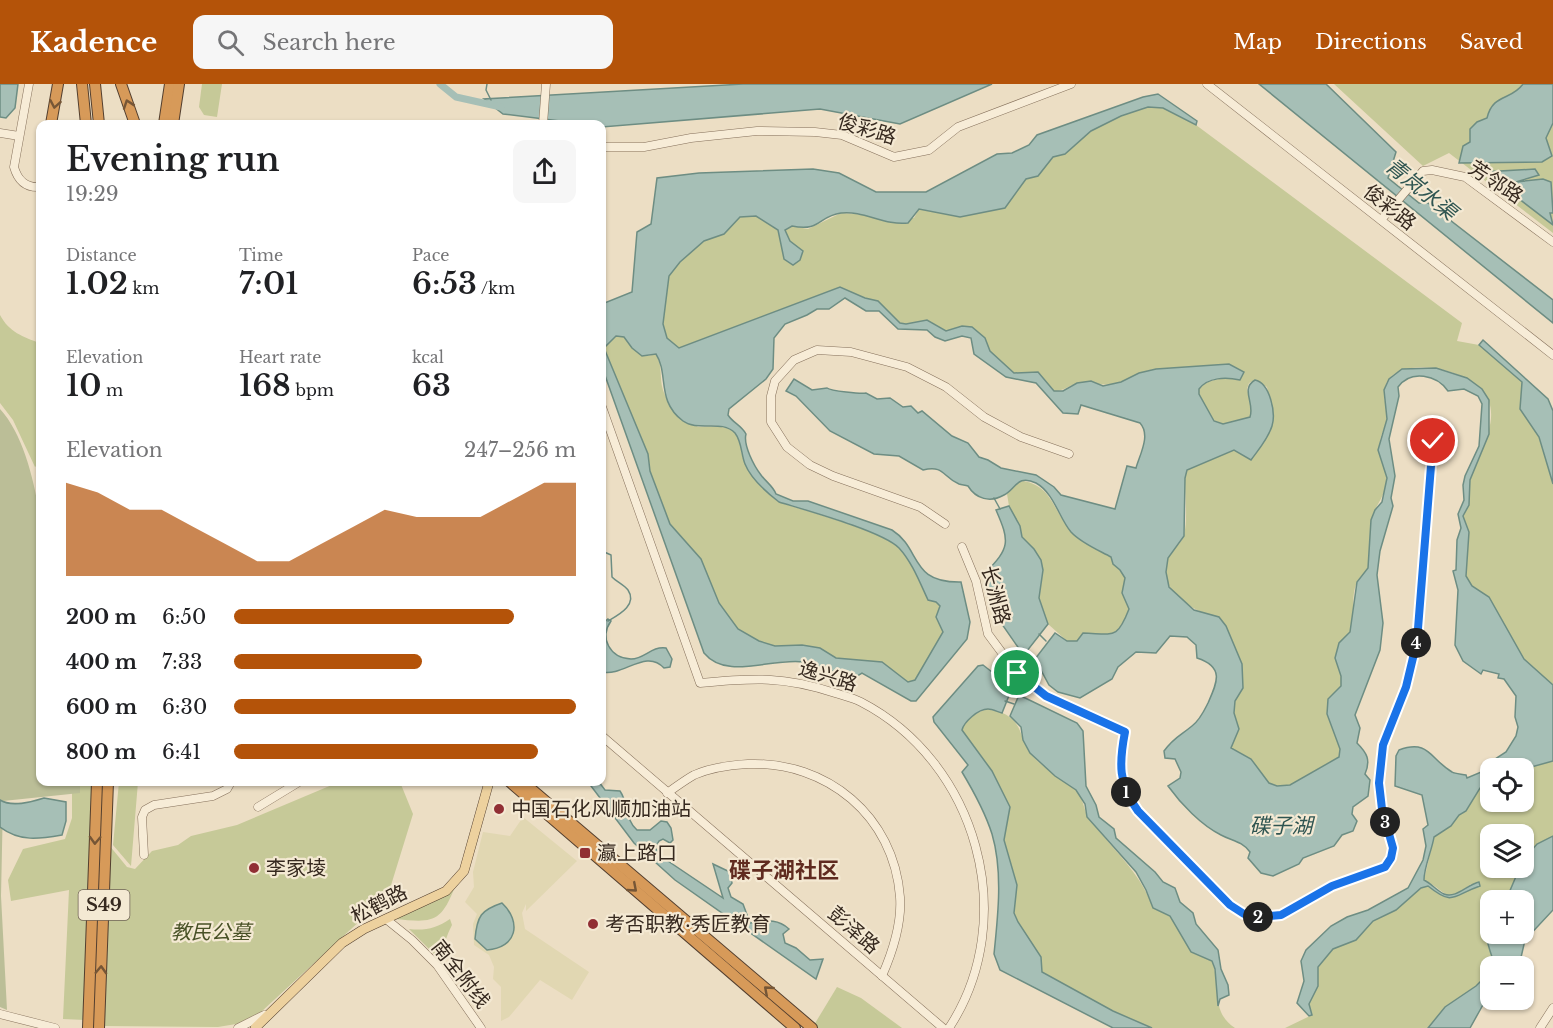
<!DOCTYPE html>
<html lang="en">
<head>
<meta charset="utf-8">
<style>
	body { margin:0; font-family:"Libre Baskerville","Noto Sans SC",serif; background:#f6f6f6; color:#202124; height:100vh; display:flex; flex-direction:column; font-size:22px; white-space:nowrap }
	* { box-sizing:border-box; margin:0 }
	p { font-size:20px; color:#757577 }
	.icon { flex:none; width:33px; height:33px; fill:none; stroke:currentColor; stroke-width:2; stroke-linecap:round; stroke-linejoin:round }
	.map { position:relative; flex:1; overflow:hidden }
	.side { position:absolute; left:36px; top:36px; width:570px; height:666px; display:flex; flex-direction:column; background:#fff; border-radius:12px; box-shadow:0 2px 4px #0004 }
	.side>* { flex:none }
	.tools { position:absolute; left:1480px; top:674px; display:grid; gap:12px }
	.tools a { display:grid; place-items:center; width:54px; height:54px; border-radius:12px; background:#fff; box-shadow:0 2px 4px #0004; font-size:30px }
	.pin { position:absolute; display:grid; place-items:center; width:51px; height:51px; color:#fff; margin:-26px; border:3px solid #fff; border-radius:50%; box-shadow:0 2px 6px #0007 }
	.km { position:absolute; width:30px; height:30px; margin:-15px; border-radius:50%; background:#222; color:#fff; font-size:16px; line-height:30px; text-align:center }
	.round { display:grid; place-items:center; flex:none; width:63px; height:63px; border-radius:12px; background:#f6f6f6 }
	.head { display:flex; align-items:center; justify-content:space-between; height:102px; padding:0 30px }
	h1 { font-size:33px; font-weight:600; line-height:45px }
	.metrics { display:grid; grid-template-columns:repeat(3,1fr); gap:9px; height:102px; padding:6px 30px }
	.metrics div { display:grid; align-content:center }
	.metrics b { font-size:30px; font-weight:600 }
	.metrics small { font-size:16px; font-weight:400 }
	.metrics p { font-size:16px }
	.chart { height:168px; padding:12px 30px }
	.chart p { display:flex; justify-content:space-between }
	.chart svg { width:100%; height:108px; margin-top:6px; fill:#b45309; opacity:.7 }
	ul { padding:0 30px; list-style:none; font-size:20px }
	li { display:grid; grid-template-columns:96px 72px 1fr; align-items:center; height:45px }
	li i { height:15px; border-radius:8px; background:#b45309 }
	header { display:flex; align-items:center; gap:36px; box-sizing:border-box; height:84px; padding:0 30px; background:#b45309; color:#fff }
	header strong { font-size:28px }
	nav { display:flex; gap:33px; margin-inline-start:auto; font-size:21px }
	.search { width:420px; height:54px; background:#f6f6f6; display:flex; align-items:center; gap:15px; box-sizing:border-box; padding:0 21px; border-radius:12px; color:#757577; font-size:22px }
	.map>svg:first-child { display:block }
</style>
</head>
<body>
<header>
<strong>Kadence</strong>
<div class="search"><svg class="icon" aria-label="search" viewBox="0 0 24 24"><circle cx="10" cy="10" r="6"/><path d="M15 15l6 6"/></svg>Search here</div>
<nav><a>Map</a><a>Directions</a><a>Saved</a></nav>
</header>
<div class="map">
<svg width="1553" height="944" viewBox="0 0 1553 944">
	<rect width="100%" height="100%" fill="#ecdec4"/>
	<polygon fill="#e1d7b2" points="523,733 577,777 526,827 526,820 522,829 525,845 589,888 572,916 540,896 509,933 501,937 501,903 493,895 494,883 489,871 474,861 473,840 477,830 465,818 474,803 473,788 483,748 510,752"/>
	<g fill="#c6c998">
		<polygon points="202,0 222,0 217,33 204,31 199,23"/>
		<polygon points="1334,0 1553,0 1553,149 1449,69 1423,82"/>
		<path d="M1148,23L1163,24L1196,41L1462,239L1457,257L1479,261L1522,298L1520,325L1539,353L1553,400V601L1524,575L1489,513L1472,502L1466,492L1469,449L1463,432C1470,418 1467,412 1470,397C1474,370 1500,344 1488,315C1477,287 1407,271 1389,295C1379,308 1388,322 1387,335C1386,343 1381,349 1380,357C1379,370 1384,380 1386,392C1389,410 1373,422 1371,438C1369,452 1372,471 1368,484C1365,489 1359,493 1357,498C1350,513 1356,534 1350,548C1347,553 1340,556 1338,562C1333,576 1344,587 1341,601C1339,611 1331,621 1327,630L1340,665L1339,673L1290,701L1277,702L1269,699L1251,675L1231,664L1239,645L1234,629L1235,617L1218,533C1194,529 1154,505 1168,474C1172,466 1182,459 1184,451C1188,436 1185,411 1185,394L1187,386L1234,366L1244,370L1273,340L1267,303L1255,296L1249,299L1247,305L1253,325L1250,333L1223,340L1214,337L1199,310V305C1209,293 1226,294 1240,296C1212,289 1186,282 1157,285C1143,286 1134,293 1122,298C1107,303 1095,299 1080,299C1071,299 1066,307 1054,307L1038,288L1014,289L990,267L985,254L962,242L946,247L927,236L906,240L900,239L878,217L865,214L840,203L679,264L667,254L663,240L669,192L680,178L704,157L724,150L740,132H756L778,146L784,175L790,157L785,146L792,142L808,145L841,129L914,134L919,125L960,133L1005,124L1026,95L1038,92L1053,73L1065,70L1091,47L1121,32Z"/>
		<path d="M0,231C9,248 23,253 40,259V378L35,383L13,336L0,319Z"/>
		<path d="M616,252H624L632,263L648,272L656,270C663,282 659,293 663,306C668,322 686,333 698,343C713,343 733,339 739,356C742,364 741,372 745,379C751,393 766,409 779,418C805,427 882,447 899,464C912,478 920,499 928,516L936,518L940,522L936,533L943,548L915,596L908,598L882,578L836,574L820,564L802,561L775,562L759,557L738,545L719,520L701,475L670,440L650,387L648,370L604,264Z"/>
		<path d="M1023,397C1053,402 1053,428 1072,448C1081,459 1098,466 1111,473L1113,480L1120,486L1125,494L1122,509L1129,525C1116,556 1114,550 1084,549L1077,557H1067L1048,540L1039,514L1043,487L1034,465L1022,453L1020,442L1009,422L1007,410L1015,399Z"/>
		<path d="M987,625C995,627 1005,628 1012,635C1023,645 1021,658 1031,670C1043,686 1065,693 1077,707C1084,715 1083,727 1090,735C1112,766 1140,787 1153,824L1170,832L1191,868L1212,877C1221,901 1210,928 1235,944H1152L1113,927L1042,888L1041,873L1018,838L1014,828L1017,801L1004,756L1010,723L992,687L962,646C965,636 977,628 987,625Z"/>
		<path d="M1553,677V752L1537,760L1524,775V750H1491V783H1520L1506,816H1491V834C1480,847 1491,868 1495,882H1491V887L1476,902L1445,923L1428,944H1285L1312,931L1309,920L1318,902V883L1333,865L1356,856L1373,837L1396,826L1421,804L1428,802C1454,823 1453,811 1480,802L1471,800C1443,821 1448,807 1424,796L1434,753L1451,742L1459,730L1466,727L1480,704L1491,698V717H1524V685Z"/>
		<polygon points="72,698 93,698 85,936 63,935 69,806 11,817 8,796 23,765 65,755 72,734"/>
		<polygon points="119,698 138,698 131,782 113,761"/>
		<polygon points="339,698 400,698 413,730 388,811 261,928 242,939 218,943 103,942 109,761 127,783 135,785 152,767 178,761 191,752 237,741"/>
		<path d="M454,805C440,841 430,838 394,835Z"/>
		<path d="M450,835L452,841C446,852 444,863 439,875L409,845C425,847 437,844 450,835Z"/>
		<polygon points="837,903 861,914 902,944 818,944 814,941"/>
	</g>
	<path fill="#bbbe97" d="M0,325C24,351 35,400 40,434V698H80V709L3,717L1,812L7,926L0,923Z"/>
	<g fill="#a6bfb6" stroke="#6d8d83" stroke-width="1.5" fill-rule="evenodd">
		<polygon points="0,0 18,0 15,24 6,34 0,33"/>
		<polygon points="743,0 992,0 900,40 820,25 602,43 602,40 584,40 503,30 484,15"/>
		<polygon points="1259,0 1326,0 1396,68 1388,94 1419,119 1428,119 1553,216 1553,239"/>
		<path d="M1523,0H1553V39L1546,54L1552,72L1542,78L1459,79L1463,62L1470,58V45L1477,38L1487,34C1493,9 1511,17 1523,0Z"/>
		<path d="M1158,10L1197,37L1196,41L1163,24L1148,23L1121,32L1091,47L1065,70L1053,73L1038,92L1026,95L1005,124L960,133L919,125L908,139C885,142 863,126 841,129C818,132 821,148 792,142L785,146L790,157L803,167L800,176L793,181L784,175L778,146L756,132L740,133L724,150L704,157L680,178L669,192L663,240L667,254L679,264L840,203L865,214L878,217L900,239L906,240L927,236L946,247L962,242L972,243L985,254L990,267L1014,289L1038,288L1054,307H1063L1077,299L1091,297L1103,302L1121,298L1139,289L1156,285L1229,280L1244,288L1240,296C1226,293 1208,293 1199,305V310L1214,337L1223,340L1250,333C1255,319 1240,305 1255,296C1270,299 1276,329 1272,342C1268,355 1259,365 1251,376L1234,366L1187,386L1185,394L1184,452L1168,474L1166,488L1169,503L1194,526L1219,533L1226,542L1242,580L1243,604L1235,617L1234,629L1239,645L1231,664L1251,675L1269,699L1277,702L1290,701L1339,673L1340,665L1327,630L1328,615L1341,602V592L1335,574L1339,559L1350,548L1357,498L1368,484L1371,436L1375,426L1382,418L1387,394L1378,366L1387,335L1384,306L1389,295L1402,285L1436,284L1467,294L1482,305L1489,316V350L1470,396L1469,421L1463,432L1469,448L1466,492L1472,502L1489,513L1524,575L1553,601V677L1524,685L1491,684V698L1480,704L1466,727L1459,731L1451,742L1434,753C1432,766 1424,783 1424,796C1432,800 1437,807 1444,810C1456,815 1468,800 1479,798L1480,802C1453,811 1454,823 1428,802L1421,804L1396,826L1373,837L1356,856L1333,865L1318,883V902L1309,920L1312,931L1309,932L1297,919L1304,897L1301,877L1306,866L1331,842L1347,833L1368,826L1408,804L1423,776L1426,762L1423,745L1428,741L1422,711L1395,702L1396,672L1399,666C1429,655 1430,675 1452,688C1455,690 1462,690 1466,691L1467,694L1491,684L1496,678L1495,675L1506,668L1516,652L1518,643L1515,633L1516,612L1504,595L1498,594L1499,590L1483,586L1481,590L1463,577L1455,561L1458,506L1453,487L1456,486L1457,456L1461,444L1458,430L1464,416L1463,401L1465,392L1479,362L1482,320L1478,312L1464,305L1448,307C1437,291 1411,285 1398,303L1399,312L1389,355L1395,392L1391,414L1393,422L1380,467L1377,491L1383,539L1380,566L1355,631L1360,644L1357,659C1367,669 1371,676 1365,690L1370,696L1368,712L1353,723L1352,730L1357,737L1353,747L1342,751L1334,762L1303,774L1299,780L1273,792L1261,789L1248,774L1250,768C1242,757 1232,757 1221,751C1201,741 1181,720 1168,702L1180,694L1181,688L1175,675L1165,674L1164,667C1174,653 1180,652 1192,642C1200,636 1204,627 1208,619C1217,599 1225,583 1197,574L1196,561L1187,553L1170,552L1156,569L1136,568L1118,583L1112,595L1080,614L1058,608L1049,601L1035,575L1055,549L1067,557H1077L1083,549C1114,550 1117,556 1129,525L1122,509L1125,494L1120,486L1113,480L1111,473C1098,466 1081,459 1071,448C1059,434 1054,409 1036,399C1017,390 1016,405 1004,411C990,419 976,415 968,402C965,401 962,401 959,400C942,393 945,381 923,386L899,372L874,370L830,347L796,312L786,307L794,295L812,306L827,304C831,307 861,310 866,309L877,315L890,314L903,323L911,322L918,329L922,327L952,352L968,359L979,373L988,376L1001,384L1036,391L1054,403L1061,411L1115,425L1127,382L1136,384C1140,370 1151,351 1140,339L1081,321L1078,330L1063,329L1036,299L1006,293L974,270L971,254L962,252L945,257L935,253L927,246L898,245L879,227H866L845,214L829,225H817L807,231L785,240L774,254L773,285L766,295L729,325L728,331C733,339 741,341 746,350C743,361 754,382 761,391C766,398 773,402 776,410L793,417H808L892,446C922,465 909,499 961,498L970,538L967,555L916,617H911L862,589L854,594C837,589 820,582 804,578C772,573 727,597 704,569L602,283V220L632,208L637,148L651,140L657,94L699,89L813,85L839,89L876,108H926L997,70L1012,69L1029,61L1037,51L1143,13ZM616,252L624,253L632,264L642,272L656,270C669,290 656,317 683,337C698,348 722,335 735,349C742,358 741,370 745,380C751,395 766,408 779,418C805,426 882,447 899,464C912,478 920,499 928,516L936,518L940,522L936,533L943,548L915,596L908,598L882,578L836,574L820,564L802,561L775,562L759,557L738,545L719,519L701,475L670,440L650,387L648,370L604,264Z"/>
		<polygon points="1535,85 1539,91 1516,98 1543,95 1551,98 1553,129 1550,129 1553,141 1484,88"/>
		<polygon points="1483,256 1548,315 1553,327 1553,400 1539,353 1520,325 1522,298 1479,261"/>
		<path d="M1009,422L1020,442L1022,453L1034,465L1041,476L1043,486L1039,514L1048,540L1027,567L1022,569L999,536L990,514L985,489C1010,464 1010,458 996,426Z"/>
		<path d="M608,535L611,537C599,554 610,574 631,575C645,575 651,562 666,564L672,575L670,583L664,584C646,564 623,593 602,588V540Z"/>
		<path d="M983,581L1006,599L1010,609L1002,629C998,628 992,625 988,625C978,625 964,638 962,646L992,687L1010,723L1004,756L1017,801L1014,829L1018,838L1041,873L1042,888L1113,927L1152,944H1113L1000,886L994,870C998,832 1003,787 992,750C985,728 974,708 962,688L968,681L934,638L933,633L978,582Z"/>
		<polygon points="1019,611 1077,639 1083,647 1086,702 1096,721 1099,733 1114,745 1116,754 1155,788 1163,798 1175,804 1180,818 1193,829 1196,840 1218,866 1221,885 1228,901 1229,911 1220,915 1218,922 1215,885 1212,877 1191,868 1170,832 1153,824 1146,806 1136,788 1087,733 1085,720 1076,706 1055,692 1030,669 1023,656 1021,643 1010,632"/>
		<path d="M588,698H599L605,706L620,707C629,720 624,734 637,746H650L661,737L667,738L671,744L673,756L670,759L663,755L659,757L655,764L665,775L723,814L713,780L730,788L732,799L728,804L731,813L743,820L750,839C766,837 777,834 789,845L783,850L785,859L796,864L810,876L823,875L816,895L675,796L634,759Z"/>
		<path d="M44,714L66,718V737L62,751C39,755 20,758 0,743V716C11,723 32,718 44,714Z"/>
		<path d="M1553,752V826L1525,856L1519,882H1495C1491,868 1480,847 1491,834V849H1524V816H1506L1520,783H1524V775L1537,760Z"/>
		<path d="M502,819C522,838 517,864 487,866L475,855C477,832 481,826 502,819Z"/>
		<polygon points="1491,887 1491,914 1484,919 1470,944 1428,944 1445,923 1476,902"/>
	</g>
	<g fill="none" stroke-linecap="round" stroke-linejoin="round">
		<g stroke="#6d8d83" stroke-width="1.5">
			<polyline points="487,0 486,6 491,16"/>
			<polyline points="994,414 1000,425"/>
			<path d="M602,467L611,471L612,493C617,498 624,501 628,506C638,521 618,531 608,537"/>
			<polyline points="1039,550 1046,557"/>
			<polyline points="1005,617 1014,620"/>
		</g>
		<polyline stroke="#a6bfb6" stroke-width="7" points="440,0 456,13 501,23"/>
		<defs>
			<g id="minor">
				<path d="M29,0L14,83C18,97 26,104 40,103"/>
				<polyline points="1207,0 1553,271"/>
				<polyline points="543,40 546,0"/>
				<polyline points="0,49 19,52"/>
				<polyline points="602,63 644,63 691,54 757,47 815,48 842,51 894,73 929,66 958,43 1071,0"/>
				<polyline points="1381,136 1423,87 1432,86 1465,93 1553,158"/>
				<path d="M602,323L700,599C753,594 784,592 835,609C844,612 853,614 861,618C977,678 1021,834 949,944"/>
				<polyline points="945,440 920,423 833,392 810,381 787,363 771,338 771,312 775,297 794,276 817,266 851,268 907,283 946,303 984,333 1021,353 1069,370"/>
				<path d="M962,463L976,497L988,550L1017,589L1046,612L1125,648C1119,679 1118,700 1138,727L1230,821L1244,830L1260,833L1281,831L1332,802L1385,783L1391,774L1393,764L1381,725L1379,699L1383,661L1406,603L1417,557L1433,357"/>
				<polyline points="602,652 943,944"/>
				<path d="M667,709C676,703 685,696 694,691C710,684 730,681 748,680C827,677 894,732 900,813C902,840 893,867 882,892"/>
				<polyline points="258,723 299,698"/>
				<polyline points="144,771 142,733 145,726 154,721 213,712 227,705 231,698"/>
				<polyline points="386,835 412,856 437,881 481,944"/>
				<polyline points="0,930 55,944"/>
				<polyline points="238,944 264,931"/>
				<polyline points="1540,944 1553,924"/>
			</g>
			<polyline id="major" points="255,944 342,859 364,845 446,807 464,787 489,698"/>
			<g id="highway">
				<polyline points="82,0 86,40"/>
				<polyline points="95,0 99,40"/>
				<polyline points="121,0 135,40"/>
				<polyline points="51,40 58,0"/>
				<polyline points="164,40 170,0"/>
				<polyline points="173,40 179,0"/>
				<polyline points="510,698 795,944"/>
				<polyline points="523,698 812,944"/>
				<polyline points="88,944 97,698"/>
				<polyline points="99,944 108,698"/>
			</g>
		</defs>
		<use href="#minor" stroke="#85705b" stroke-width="9"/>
		<use href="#major" stroke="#533f2f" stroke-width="10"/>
		<use href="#highway" stroke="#533f2f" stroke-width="12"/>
		<use href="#minor" stroke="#f7ecd7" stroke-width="8"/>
		<use href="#major" stroke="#edd19e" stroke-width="9"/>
		<use href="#highway" stroke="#d79a59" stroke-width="10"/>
	</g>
	<defs><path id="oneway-chevron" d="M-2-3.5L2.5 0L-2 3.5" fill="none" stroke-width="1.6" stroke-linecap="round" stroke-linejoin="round" transform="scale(1.5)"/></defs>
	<g stroke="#765636">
		<use href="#oneway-chevron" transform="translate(55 20) rotate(100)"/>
		<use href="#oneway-chevron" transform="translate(128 20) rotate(-109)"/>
		<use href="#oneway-chevron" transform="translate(95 756) rotate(92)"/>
		<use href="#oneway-chevron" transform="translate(633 804) rotate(41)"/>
		<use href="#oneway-chevron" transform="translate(101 886) rotate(-88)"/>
		<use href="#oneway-chevron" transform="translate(768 906) rotate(-139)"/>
	</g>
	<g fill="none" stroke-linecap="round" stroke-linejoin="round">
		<defs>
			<path id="route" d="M1017,589L1046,612L1125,648C1119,679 1118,700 1138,727L1230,821L1244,830L1260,833L1281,831L1332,802L1385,783L1391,774L1393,764L1382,725L1379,699L1383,661L1406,603L1417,557L1433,357"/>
		</defs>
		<use href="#route" stroke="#fff" stroke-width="12"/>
		<use href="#route" stroke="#1a73e8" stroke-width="8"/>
	</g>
	<g fill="#912f34" stroke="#f4e9d3" stroke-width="2">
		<circle cx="499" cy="725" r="6"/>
		<rect x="579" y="763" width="12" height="12" rx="3"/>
		<circle cx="254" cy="784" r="6"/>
		<circle cx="593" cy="840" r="6"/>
	</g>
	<g text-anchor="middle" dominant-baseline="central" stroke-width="4.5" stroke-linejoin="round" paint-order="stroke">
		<rect fill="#f4e9d3" stroke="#6f6355" stroke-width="1.5" x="78.5" y="806" width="51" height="30" rx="4.5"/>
		<g font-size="18" font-weight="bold" fill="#36291f">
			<text x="104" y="821">S49</text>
		</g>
		<g font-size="20" fill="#36291f" stroke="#f4e9d3">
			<text transform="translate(867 45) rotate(17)">俊彩路</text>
			<text transform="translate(1496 98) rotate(33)">芳邻路</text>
			<text transform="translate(1390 123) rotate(38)">俊彩路</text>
			<text transform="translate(996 511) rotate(75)">长洲路</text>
			<text transform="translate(828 592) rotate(17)">逸兴路</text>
			<text transform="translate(379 820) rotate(-27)">松鹤路</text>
			<text transform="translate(854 846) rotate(41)">彭泽路</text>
			<text transform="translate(461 890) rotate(52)">南全附线</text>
		</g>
		<g font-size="20" fill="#36291f" stroke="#f4e9d3" text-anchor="start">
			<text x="511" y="725">中国石化风顺加油站</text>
			<text x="597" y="769">瀛上路口</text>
			<text x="266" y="784">李家堎</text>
			<text x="605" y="840">考否职教·秀匠教育</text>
		</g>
		<g font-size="20" font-style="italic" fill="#485126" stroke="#f4e9d3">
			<text x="211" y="848">教民公墓</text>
		</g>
		<g font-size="21" font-style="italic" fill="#2f5551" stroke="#f4e9d3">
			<text transform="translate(1421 105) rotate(39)">青岚水渠</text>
			<text x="1281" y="742">碟子湖</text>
		</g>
		<g font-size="22" font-weight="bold" fill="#602b20" stroke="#f4e9d3">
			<text x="784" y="786">碟子湖社区</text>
		</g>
	</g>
</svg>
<div class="tools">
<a><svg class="icon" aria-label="locate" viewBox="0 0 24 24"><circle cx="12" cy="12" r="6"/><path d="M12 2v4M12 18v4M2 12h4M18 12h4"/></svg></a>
<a><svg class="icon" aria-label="layers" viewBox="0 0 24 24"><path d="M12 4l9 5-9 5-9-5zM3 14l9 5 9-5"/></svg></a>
<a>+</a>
<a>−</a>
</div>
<div class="pin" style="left:1017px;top:589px;background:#1e9e55"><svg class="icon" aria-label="arrive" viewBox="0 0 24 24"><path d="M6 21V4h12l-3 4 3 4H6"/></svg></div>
<div class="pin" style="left:1433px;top:357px;background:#d93025"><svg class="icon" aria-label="check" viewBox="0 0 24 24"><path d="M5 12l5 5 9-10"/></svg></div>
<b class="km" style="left:1126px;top:708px">1</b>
<b class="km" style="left:1258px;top:833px">2</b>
<b class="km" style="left:1385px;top:738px">3</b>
<b class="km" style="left:1416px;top:559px">4</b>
<section class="side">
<div class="head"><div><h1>Evening run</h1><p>19:29</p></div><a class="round"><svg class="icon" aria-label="share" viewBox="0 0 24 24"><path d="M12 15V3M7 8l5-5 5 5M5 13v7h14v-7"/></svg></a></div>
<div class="metrics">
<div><p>Distance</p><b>1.02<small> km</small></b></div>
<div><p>Time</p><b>7:01</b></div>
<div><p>Pace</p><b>6:53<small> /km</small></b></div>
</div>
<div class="metrics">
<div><p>Elevation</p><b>10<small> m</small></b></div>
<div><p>Heart rate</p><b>168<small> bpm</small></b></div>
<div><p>kcal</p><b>63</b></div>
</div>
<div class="chart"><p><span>Elevation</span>247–256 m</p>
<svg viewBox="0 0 160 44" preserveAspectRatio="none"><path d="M0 44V6L10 10L20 17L30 17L40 24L50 31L60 38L70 38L80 31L90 24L100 17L110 20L120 20L130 20L140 13L150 6L160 6V44z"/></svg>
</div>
<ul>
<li><b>200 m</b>6:50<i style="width:82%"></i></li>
<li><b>400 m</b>7:33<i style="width:55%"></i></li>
<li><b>600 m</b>6:30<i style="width:100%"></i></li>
<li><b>800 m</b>6:41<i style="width:89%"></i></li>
</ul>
</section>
</div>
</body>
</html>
